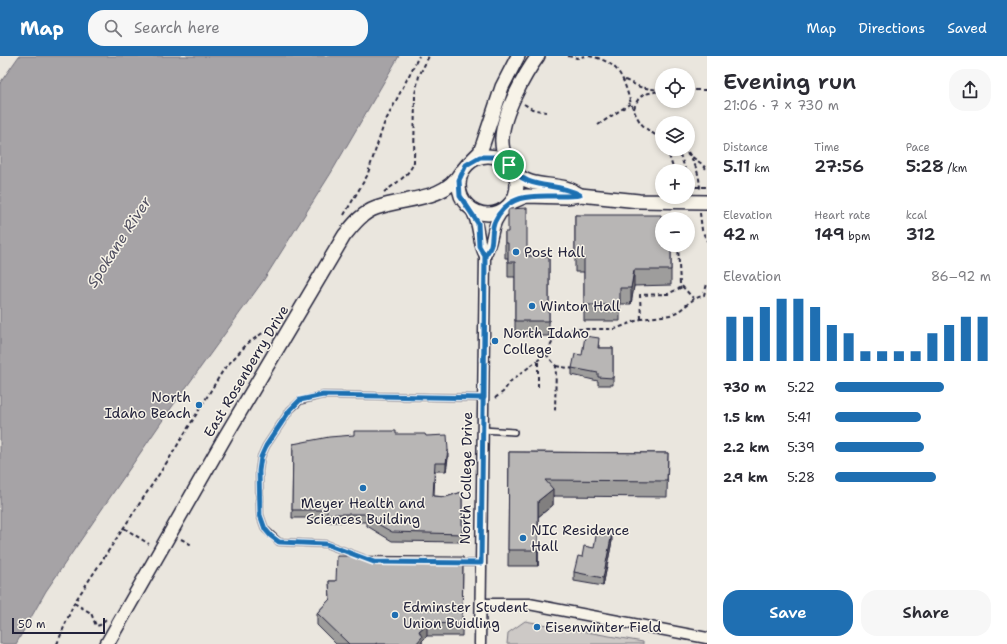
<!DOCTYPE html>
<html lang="en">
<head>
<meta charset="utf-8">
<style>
	body { margin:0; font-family:"Shantell Sans",sans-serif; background:#f7f7f7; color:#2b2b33; height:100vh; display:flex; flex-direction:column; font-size:15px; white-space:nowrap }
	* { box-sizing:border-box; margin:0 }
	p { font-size:13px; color:#7c7c81 }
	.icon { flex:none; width:22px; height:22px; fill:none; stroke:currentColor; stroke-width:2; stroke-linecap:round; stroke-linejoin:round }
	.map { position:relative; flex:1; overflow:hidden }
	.panel { display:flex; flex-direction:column; background:#fff; width:300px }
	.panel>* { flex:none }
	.tools { position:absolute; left:655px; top:12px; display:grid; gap:8px }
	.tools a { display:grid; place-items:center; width:40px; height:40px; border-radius:50%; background:#fff; box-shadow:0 2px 6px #0003; font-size:20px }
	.scale { position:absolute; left:12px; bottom:10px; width:93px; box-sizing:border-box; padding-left:4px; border:2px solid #22223b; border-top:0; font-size:11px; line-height:14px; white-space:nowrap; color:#22223b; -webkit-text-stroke:3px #f7f3e8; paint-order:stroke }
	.pin { position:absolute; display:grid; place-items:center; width:34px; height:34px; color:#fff; margin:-17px; border:2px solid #fff; border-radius:50%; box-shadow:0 1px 4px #0007 }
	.round { display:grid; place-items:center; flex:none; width:42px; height:42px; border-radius:16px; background:#f7f7f7 }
	.summary { display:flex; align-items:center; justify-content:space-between; height:68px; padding:0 16px }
	h1 { font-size:22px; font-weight:600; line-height:30px }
	.stats { display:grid; grid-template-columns:repeat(3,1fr); gap:6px; height:68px; padding:4px 16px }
	.stats div { display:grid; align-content:center }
	.stats b { font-size:17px; font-weight:600 }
	.stats small { font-size:11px; font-weight:400 }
	.stats p { font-size:11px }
	.chart { height:112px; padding:8px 16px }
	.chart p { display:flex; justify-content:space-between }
	.chart svg { width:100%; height:72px; margin-top:4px; stroke:#1f6fb2; stroke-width:6 }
	.cta { display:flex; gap:8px; margin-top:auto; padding:8px 16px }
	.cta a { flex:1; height:46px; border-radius:16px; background:#1f6fb2; color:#fff; font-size:16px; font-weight:600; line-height:46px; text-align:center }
	.cta a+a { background:#f7f7f7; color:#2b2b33 }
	ul { padding:0 16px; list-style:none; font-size:13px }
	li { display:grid; grid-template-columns:64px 48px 1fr; align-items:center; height:30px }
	li i { height:10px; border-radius:5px; background:#1f6fb2 }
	header { display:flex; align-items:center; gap:24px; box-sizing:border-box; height:56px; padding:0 20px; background:#1f6fb2; color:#fff }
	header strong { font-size:19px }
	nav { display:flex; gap:22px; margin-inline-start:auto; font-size:14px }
	.search { width:280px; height:36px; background:#f7f7f7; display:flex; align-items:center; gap:10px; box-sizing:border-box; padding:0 14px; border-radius:16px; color:#7c7c81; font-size:15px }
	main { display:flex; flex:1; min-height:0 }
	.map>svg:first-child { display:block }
</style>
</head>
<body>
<header>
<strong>Map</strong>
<div class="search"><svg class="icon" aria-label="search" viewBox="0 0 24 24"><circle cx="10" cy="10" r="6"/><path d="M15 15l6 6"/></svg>Search here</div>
<nav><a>Map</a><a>Directions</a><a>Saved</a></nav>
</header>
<main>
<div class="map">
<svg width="707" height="588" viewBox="0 0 707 588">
	<rect width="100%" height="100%" fill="#eae6de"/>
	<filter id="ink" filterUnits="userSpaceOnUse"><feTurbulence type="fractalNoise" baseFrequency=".025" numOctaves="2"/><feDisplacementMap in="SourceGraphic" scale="8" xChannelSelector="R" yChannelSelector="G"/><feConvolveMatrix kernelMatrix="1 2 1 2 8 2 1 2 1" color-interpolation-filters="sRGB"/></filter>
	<g filter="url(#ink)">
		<polygon fill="#cdc9c6" stroke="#787680" points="525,565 643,586 643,588 507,588 508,577"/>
		<polygon fill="#a6a3a6" stroke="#716f7b" points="19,0 399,0 331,117 263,225 169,355 46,535 16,588 0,588 0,27"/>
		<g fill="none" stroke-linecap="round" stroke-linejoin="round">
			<defs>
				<g id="service">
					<polyline points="483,374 514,376"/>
					<polyline points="363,502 326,488 279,486 265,473 260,459 259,415 261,401 266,390 290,354 300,345 323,339 483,342"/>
					<polyline points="458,507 481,507"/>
				</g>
				<g id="minor">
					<path d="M470,152C481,170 476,183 485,200"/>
					<polyline points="481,548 529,548 707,582"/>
					<path d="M480,588L485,200C495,182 490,167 506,152"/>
				</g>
				<g id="tertiary">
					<circle cx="488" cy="129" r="29"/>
					<polyline points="472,104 480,96 483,88 502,31 518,0"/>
					<path d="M509,109C505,100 501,92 502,82C503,58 524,19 538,0"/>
					<path d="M514,116C529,131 547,127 566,132C571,133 576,137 580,139"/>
					<polyline points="512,146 526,140 566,141 580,139 639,145 707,146"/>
					<path d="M107,588L225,381L344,180C353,169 362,157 376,152C405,141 444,146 461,116"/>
				</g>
			</defs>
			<use href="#service" stroke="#22223b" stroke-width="8"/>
			<use href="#minor" stroke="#22223b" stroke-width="13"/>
			<use href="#tertiary" stroke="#22223b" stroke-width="16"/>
			<g stroke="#22223b" stroke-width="2" stroke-dasharray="4 3" stroke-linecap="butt">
				<polyline points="568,0 577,2 585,0"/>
				<path d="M589,0C632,8 621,37 640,66C646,74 654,78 662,83"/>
				<polyline points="625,24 640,31 658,34"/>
				<polyline points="688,34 707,34"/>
				<polyline points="524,48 532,53 546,56"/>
				<path d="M634,53C638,37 647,37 662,35"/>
				<polyline points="598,69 631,47"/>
				<polyline points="667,93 674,115"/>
				<polyline points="675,93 681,101 686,115"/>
				<polyline points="681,93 702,108 707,114"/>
				<path d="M688,96C696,109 700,120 700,135"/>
				<polyline points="688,131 707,131"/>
				<path d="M384,136C396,127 409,120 414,106L415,38L419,20L429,0"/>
				<polyline points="700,157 702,174 707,185"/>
				<polyline points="344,159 367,120 384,68 419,0"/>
				<polyline points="672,161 673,163"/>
				<polyline points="678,189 680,228 694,243"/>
				<polyline points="641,263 640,239 668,238 682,231"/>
				<polyline points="546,298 556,310 555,355"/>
				<polyline points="556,310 574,313"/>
				<polyline points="538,331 538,305"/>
				<polyline points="495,342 503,336 511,325 546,298 553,285 560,277 573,273 615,273 641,263 670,259 679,255 694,243 704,239 707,228"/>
				<polyline points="124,472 149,488"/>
				<polyline points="181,483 192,489"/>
				<polyline points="74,547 91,557 96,570 100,569 106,563"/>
				<polyline points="57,588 74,547 169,403 224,313 248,287 270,272 276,271"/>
			</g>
			<use href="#service" stroke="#f7f3e8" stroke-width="5"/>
			<use href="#minor" stroke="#f7f3e8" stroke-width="10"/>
			<use href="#tertiary" stroke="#f7f3e8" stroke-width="13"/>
		</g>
		<g fill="#9e9d9c" stroke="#22223b">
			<polygon points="575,159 661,165 671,189 671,229 634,230 631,248 620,248 620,265 584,265 584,216 575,216"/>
			<polygon points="505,176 527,200 549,200 549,280 515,280 515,221 508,221 508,202 505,202"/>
			<polygon points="599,289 599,292 613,292 613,329 598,329 598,325 572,319 572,312 582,299"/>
			<polygon points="426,380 448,402 446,415 435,415 434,440 446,441 462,436 462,486 392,485 367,470 367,466 327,466 327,462 292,462 293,388"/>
			<polygon points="509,396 668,397 667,441 553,440 553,449 538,461 538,510 508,510"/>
			<polygon points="612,485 603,530 574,525 574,516 582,501 594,492"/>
			<polygon points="463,501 462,580 427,580 422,585 422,588 336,588 317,569 317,557 330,543 329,525 336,525"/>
		</g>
		<g fill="#817f7f" stroke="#22223b">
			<polygon points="634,214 634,230 631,248 631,232"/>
			<polygon points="448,394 448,402 446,415 446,407"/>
			<polygon points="553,433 553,449 538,461 538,510 538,445"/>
			<polygon points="612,477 612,485 603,530 603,522"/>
			<polygon points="427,568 427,580 422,585 422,588 416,588 419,575"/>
		</g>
		<g fill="#b8b6b5" stroke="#22223b">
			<polygon points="527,152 527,200 549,200 549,265 515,265 515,206 508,206 508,187 505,187 505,176 508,176 508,153"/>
			<polygon points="575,159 661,159 661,165 662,165 662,189 671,189 671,214 634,214 631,232 620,232 620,249 584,249 584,200 575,200"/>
			<polygon points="585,280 599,282 598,292 613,292 613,322 598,321 598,317 572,312 575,298 582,299"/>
			<polygon points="354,375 396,375 396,378 425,378 426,380 447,379 448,394 446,407 435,407 433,440 446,441 462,436 462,478 392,476 367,462 367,458 327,458 327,454 292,454 293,388 329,381 354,379"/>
			<polygon points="509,396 668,397 667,425 545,424 553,433 538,445 538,494 508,494"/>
			<polygon points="597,474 612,477 603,522 574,516 578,500 582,501 584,490 594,492"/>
			<polygon points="337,500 463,501 462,567 427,568 419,575 422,581 416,588 378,588 377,587 375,588 349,588 317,557 330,543 329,525 336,525"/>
		</g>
	</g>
	<g fill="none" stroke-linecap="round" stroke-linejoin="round" filter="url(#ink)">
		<defs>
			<path id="route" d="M509,109L496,101H480L466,109L459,124L460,140L478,167L479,190L485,200L484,342L323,339L300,344L290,354L266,390L261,401L259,415L260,459L265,473L271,480L279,486L326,488L374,506L481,507L485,200C487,197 490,193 491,189C493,181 491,173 495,165C512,129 549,144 580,139C553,124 529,137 509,109"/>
		</defs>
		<use href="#route" stroke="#fff" stroke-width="8"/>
		<use href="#route" stroke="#1f6fb2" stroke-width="5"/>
	</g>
	<g fill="#1f6fb2" stroke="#f7f3e8" stroke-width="1.5">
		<circle cx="516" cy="196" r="4"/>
		<circle cx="532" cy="250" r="4"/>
		<circle cx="495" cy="285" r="4"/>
		<circle cx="199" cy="349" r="4"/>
		<circle cx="363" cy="432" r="4"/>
		<circle cx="523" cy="482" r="4"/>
		<circle cx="395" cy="559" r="4"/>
		<circle cx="537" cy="571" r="4"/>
	</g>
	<g text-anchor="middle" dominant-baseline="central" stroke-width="3" stroke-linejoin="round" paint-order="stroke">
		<g font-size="14" fill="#22223b" stroke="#f7f3e8" text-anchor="start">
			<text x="524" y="196">Post Hall</text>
			<text x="540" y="250">Winton Hall</text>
			<text x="503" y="277">North Idaho<tspan x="503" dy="16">College</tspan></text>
			<text x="191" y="341" text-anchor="end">North<tspan x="191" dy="16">Idaho Beach</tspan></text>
			<text x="363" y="447" text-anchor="middle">Meyer Health and<tspan x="363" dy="16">Sciences Building</tspan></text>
			<text x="531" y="474">NIC Residence<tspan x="531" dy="16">Hall</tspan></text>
			<text x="403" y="551">Edminster Student<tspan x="403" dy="16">Union Buidling</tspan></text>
			<text x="545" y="571">Eisenwinter Field</text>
		</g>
		<g font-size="14" fill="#22223b" stroke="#f7f3e8">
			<text transform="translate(246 315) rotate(-59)">East Rosenberry Drive</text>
			<text transform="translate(466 422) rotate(-89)">North College Drive</text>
		</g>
		<g font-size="15" font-style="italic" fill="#504f60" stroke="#f7f3e8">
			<text transform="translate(119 186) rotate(-57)">Spokane River</text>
		</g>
	</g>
</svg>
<div class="tools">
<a><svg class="icon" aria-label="locate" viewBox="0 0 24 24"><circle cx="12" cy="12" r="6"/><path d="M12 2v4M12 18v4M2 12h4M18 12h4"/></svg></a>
<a><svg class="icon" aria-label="layers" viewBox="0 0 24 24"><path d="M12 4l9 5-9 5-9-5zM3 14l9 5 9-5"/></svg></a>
<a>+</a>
<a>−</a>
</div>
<div class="scale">50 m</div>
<div class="pin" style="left:509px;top:109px;background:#1e9e55"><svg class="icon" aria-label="arrive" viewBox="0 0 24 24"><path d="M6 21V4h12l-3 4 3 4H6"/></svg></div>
</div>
<section class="panel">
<div class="summary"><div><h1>Evening run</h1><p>21:06 · 7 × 730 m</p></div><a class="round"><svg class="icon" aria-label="share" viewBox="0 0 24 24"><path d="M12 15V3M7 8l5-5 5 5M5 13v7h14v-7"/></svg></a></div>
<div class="stats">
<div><p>Distance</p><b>5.11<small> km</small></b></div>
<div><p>Time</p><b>27:56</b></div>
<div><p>Pace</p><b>5:28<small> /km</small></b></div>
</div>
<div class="stats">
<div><p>Elevation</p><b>42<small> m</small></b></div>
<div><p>Heart rate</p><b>149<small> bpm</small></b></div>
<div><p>kcal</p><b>312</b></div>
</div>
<div class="chart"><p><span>Elevation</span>86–92 m</p>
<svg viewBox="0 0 160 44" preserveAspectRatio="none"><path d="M5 44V17M15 44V17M25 44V11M35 44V6M45 44V6M55 44V11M65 44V22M75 44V27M85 44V38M95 44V38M105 44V38M115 44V38M125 44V27M135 44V22M145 44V17M155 44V17"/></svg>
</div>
<ul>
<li><b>730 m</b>5:22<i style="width:70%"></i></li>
<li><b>1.5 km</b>5:41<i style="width:55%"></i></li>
<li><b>2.2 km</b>5:39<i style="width:57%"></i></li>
<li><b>2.9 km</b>5:28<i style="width:65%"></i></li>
</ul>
<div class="cta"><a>Save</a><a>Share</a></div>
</section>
</main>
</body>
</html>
